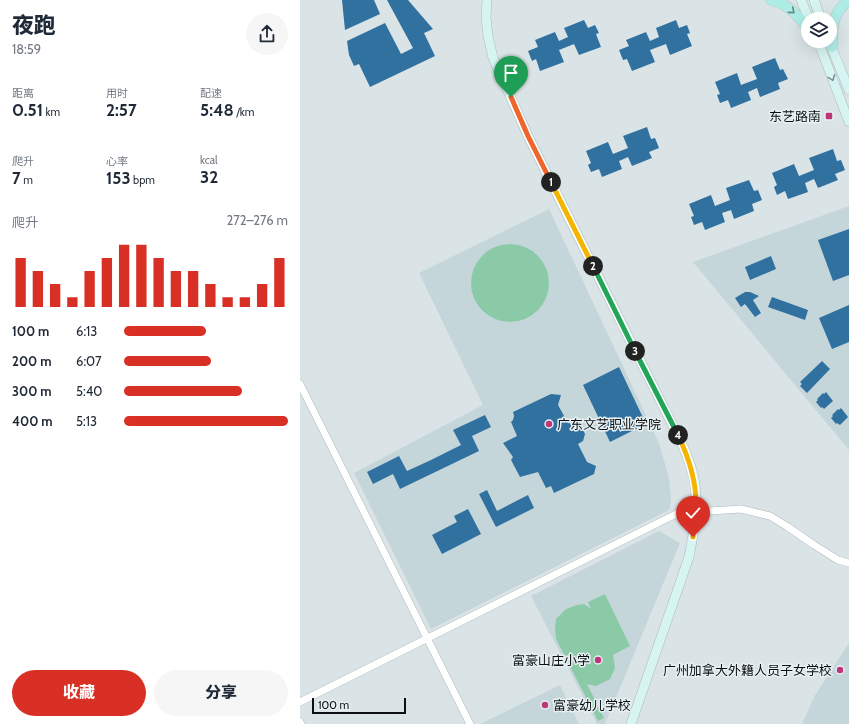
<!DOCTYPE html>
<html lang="zh">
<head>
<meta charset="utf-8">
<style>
	body { margin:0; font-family:Cabin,"Noto Sans SC",sans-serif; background:#f6f6f7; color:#1f2937; height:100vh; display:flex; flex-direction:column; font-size:15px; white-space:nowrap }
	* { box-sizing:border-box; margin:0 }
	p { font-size:13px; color:#747a83 }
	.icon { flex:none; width:22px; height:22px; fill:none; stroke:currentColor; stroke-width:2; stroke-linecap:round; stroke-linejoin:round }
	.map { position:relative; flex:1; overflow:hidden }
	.panel { display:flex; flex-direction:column; background:#fff; width:300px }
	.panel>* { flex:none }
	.fabs { position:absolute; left:501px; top:12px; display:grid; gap:8px }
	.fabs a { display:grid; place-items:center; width:36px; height:36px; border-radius:50%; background:#fff; box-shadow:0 4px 16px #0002; font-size:20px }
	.scale { position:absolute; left:12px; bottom:10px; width:94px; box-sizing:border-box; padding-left:4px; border:2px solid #0d1011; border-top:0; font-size:11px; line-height:14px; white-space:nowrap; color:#0d1011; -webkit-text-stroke:3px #e7f0f3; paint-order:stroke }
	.pin { position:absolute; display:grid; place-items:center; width:34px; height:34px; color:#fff; margin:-41px -17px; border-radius:50% 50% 50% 0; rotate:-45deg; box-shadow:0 0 4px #0007 }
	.pin .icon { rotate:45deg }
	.km { position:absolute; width:20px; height:20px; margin:-10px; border-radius:50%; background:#222; color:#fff; font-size:11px; line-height:20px; text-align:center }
	.round { display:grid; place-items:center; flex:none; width:42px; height:42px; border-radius:21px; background:#f6f6f7 }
	.head { display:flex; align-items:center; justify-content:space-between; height:68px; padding:0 12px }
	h1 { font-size:22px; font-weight:800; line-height:30px }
	.figures { display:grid; grid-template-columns:repeat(3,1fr); gap:6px; height:68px; padding:4px 12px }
	.figures div { display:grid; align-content:center }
	.figures b { font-size:17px; font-weight:800 }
	.figures small { font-size:11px; font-weight:400 }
	.figures p { font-size:11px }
	.chart { height:112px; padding:8px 12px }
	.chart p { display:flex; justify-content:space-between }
	.chart svg { width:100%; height:72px; margin-top:4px; stroke:#d93025; stroke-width:6 }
	.cta { display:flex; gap:8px; margin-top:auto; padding:8px 12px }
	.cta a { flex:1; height:46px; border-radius:24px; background:#d93025; color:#fff; font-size:16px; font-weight:800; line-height:46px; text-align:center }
	.cta a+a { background:#f6f6f7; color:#1f2937 }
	ul { padding:0 12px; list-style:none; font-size:13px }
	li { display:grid; grid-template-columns:64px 48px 1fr; align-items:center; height:30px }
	li i { height:10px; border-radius:5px; background:#d93025 }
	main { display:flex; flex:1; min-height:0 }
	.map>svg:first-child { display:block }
</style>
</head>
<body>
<main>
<section class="panel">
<div class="head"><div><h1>夜跑</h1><p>18:59</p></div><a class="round"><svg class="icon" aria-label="share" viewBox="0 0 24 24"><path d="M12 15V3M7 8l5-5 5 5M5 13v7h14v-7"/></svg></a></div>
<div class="figures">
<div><p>距离</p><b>0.51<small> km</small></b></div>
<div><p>用时</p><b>2:57</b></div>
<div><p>配速</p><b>5:48<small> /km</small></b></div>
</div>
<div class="figures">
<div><p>爬升</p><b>7<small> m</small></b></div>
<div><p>心率</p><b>153<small> bpm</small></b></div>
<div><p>kcal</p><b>32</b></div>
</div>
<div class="chart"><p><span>爬升</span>272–276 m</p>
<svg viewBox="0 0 160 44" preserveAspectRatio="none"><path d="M5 44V14M15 44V22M25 44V30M35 44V38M45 44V22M55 44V14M65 44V6M75 44V6M85 44V14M95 44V22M105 44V22M115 44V30M125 44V38M135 44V38M145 44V30M155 44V14"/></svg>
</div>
<ul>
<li><b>100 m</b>6:13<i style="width:50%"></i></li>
<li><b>200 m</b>6:07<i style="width:53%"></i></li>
<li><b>300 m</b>5:40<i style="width:72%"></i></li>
<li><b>400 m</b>5:13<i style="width:100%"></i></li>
</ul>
<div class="cta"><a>收藏</a><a>分享</a></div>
</section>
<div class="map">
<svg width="549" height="724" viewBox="0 0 549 724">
	<rect width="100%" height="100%" fill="#dae3e6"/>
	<g fill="#c5d6db">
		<polygon points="549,206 549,450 393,262"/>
		<polygon points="249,209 359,443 369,478 371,498 370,508 367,511 131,629 54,473 183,405 119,273"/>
		<polygon points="359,531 380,543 305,724 297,724 231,596"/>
		<polygon points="549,643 549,724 502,724 514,697"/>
		<polygon points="260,685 279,724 180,724"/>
	</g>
	<g fill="#8acaa7">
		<circle cx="210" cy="283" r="39"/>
		<polygon points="305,594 330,646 313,655 315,668 310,679 296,686 287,684 304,718 298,721 256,639 255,627 256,619 266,609 277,605 284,604 291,609 288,602"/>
	</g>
	<g fill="#3071a0">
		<polygon points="42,0 74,0 80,14 45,30"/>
		<polygon points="87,0 108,0 133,29 124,33 135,56 70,87 59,64 54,66 49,55 47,41 85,23 101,54 113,48"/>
		<polygon points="284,20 288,28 295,25 299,33 296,34 301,47 279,55 274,44 259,50 264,62 240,71 236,59 232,61 228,51 238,47 235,40 255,32 259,41 268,37 264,28"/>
		<polygon points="376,20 379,28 387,25 390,33 387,34 392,46 370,55 366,44 350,50 355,62 332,71 327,59 323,60 319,50 329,46 326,40 346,32 350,41 359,37 356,28"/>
		<polygon points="475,58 480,70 483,69 488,79 478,83 480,89 460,97 457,88 448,92 451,100 431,108 428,100 420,103 417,95 420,94 415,82 437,73 441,85 457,79 452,67"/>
		<polygon points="347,127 351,139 355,138 359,148 349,152 352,158 332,166 328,157 319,161 322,169 302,177 299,169 291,172 288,165 291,163 286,151 308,142 313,154 328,148 323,136"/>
		<polygon points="533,149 537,161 541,160 545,170 535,174 538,180 518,188 514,179 505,183 508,192 488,199 485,191 477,195 474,187 477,185 472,173 494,164 499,176 514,170 509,158"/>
		<polygon points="449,180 454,191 458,190 462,200 452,204 454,211 434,219 431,210 422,213 425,222 405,230 402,222 394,225 391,217 394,216 389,204 411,195 415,206 430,200 426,188"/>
		<polygon points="549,229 549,275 533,281 518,240"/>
		<polygon points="471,256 476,269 450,280 445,267"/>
		<polygon points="445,292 450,292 459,296 453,300 461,313 455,317 445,304 441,307 435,298"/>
		<polygon points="472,297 508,310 505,320 468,307"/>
		<polygon points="549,305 549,342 532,349 519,318"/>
		<polygon points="522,361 530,369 507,393 500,386 502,384 500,382 520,363"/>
		<polygon points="319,367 346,424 310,442 283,385"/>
		<polygon points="526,392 533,401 524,409 522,407 521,408 516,402 518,400 517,399 523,393 524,394"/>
		<polygon points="251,394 261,395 258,405 268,423 279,425 283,430 285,434 283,441 278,444 287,462 296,466 294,474 254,493 251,486 246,488 238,472 220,477 211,460 213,457 203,443 217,436 211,422 213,420 214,416 213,412"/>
		<polygon points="541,408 548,417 540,425 537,423 536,424 531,418 533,416 532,415 538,409 539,410"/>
		<polygon points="185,415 191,427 172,436 179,451 100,489 93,474 73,484 67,472 99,456 107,471 131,460 161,445 153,430"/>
		<polygon points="187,490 197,511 228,495 234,508 196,527 179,494"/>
		<polygon points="168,509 181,534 142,554 132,535 157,522 154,516"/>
	</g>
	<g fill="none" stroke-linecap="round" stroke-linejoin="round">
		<defs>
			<g id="street">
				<polyline points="0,384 170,724"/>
				<polyline points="395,512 441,509 470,516 488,527 514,545 538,560 549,563"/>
				<polyline points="0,702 396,504"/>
				<polyline points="0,722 1,724"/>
			</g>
			<g id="secondary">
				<path d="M187,0L186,18L188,36L193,58L228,136L384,448C388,458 392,468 394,478C399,504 394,531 389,557L331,724"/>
				<polyline points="501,0 509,19"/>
				<polyline points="514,0 521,19"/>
				<polyline points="518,41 549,122"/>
				<polyline points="529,41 549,90"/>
			</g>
			<g id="primary">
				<path d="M471,0C489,4 497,15 508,29"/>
				<path d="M532,47C532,28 532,13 549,0"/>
			</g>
		</defs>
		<use href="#street" stroke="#b0b9bb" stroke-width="8"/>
		<use href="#secondary" stroke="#b0b9bb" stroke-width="10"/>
		<use href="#primary" stroke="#c0c1c1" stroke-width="11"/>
		<use href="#street" stroke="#fff" stroke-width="7"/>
		<use href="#secondary" stroke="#d6f5f2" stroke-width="9"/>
		<use href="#primary" stroke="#aeece6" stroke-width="10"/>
	</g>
	<defs><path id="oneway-chevron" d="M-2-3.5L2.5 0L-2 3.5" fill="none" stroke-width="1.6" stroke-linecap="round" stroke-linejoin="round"/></defs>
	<use stroke="#668986" href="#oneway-chevron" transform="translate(492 11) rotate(40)"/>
	<use stroke="#7c8e8d" href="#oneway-chevron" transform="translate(532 78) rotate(69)"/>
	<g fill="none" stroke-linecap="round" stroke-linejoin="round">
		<defs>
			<polyline id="split-1" points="211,97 228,136 251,182"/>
			<polyline id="split-2" points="251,182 293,266"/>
			<polyline id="split-3" points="293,266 335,351"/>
			<polyline id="split-4" points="335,351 378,435"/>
			<path id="split-5" d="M378,435C388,456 396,479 396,503C396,514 394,526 393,537"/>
		</defs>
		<use href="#split-1" stroke="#fff" stroke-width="8"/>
		<use href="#split-2" stroke="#fff" stroke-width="8"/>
		<use href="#split-3" stroke="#fff" stroke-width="8"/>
		<use href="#split-4" stroke="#fff" stroke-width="8"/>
		<use href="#split-5" stroke="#fff" stroke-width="8"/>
		<use href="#split-1" stroke="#f0652b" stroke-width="5"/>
		<use href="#split-2" stroke="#f5b400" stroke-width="5"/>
		<use href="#split-3" stroke="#22a559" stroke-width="5"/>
		<use href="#split-4" stroke="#22a559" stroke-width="5"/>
		<use href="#split-5" stroke="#f5b400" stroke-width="5"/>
	</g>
	<g fill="#bc3678" stroke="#e7f0f3" stroke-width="1.5">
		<rect x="525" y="112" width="8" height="8" rx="2"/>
		<circle cx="249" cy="424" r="4"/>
		<circle cx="298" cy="660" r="4"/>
		<circle cx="540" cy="670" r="4"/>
		<circle cx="245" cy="705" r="4"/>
	</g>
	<g text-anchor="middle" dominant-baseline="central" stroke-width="3" stroke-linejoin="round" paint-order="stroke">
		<g font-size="13" fill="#0d1011" stroke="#e7f0f3" text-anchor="end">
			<text x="521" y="116">东艺路南</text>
			<text x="257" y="424" text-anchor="start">广东文艺职业学院</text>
			<text x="290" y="660">富豪山庄小学</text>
			<text x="532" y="670">广州加拿大外籍人员子女学校</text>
			<text x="253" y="705" text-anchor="start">富豪幼儿学校</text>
		</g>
	</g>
</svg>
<div class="fabs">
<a><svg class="icon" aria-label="layers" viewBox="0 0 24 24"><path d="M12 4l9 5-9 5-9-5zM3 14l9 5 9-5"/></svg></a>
</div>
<div class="scale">100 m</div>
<div class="pin" style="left:211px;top:97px;background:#1e9e55"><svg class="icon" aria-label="arrive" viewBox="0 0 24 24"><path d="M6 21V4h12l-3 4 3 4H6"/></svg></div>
<div class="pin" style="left:393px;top:537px;background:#d93025"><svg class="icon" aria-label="check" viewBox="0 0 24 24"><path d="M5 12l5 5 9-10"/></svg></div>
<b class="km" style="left:251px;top:182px">1</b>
<b class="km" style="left:293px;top:266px">2</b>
<b class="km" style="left:335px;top:351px">3</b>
<b class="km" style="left:378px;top:435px">4</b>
</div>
</main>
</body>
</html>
